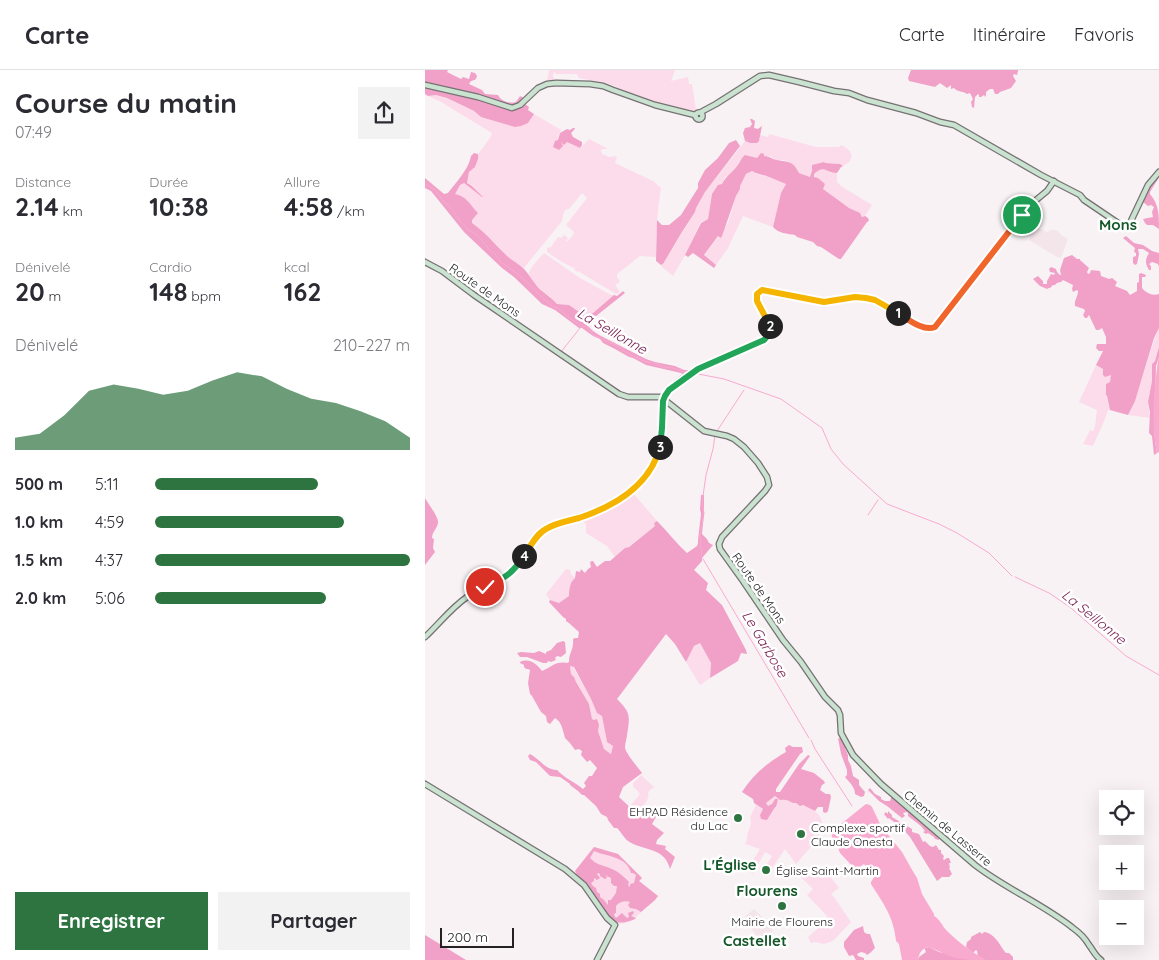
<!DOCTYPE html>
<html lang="fr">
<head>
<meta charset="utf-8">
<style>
	body { margin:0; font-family:Quicksand,sans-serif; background:#f2f2f3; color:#2b2b33; height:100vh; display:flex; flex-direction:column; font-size:19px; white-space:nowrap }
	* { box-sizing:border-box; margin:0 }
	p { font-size:16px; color:#7c7c81 }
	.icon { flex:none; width:28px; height:28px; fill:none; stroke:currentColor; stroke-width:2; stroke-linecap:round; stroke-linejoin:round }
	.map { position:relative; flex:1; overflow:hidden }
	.details { display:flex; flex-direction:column; background:#fff; width:425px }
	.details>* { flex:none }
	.buttons { position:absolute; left:674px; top:720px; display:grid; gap:10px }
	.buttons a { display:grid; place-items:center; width:45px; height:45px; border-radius:0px; background:#fff; box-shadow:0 5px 20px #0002; font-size:25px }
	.scale { position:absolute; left:15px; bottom:12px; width:74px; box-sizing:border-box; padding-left:5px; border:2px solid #232122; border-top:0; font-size:14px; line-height:18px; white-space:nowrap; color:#232122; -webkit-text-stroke:4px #fff; paint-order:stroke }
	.pin { position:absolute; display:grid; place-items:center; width:42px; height:42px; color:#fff; margin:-21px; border:2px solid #fff; border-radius:50%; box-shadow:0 1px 5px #0007 }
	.km { position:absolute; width:25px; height:25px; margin:-12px; border-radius:50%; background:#222; color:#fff; font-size:14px; line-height:25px; text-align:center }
	.round { display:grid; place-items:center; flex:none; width:52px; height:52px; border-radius:0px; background:#f2f2f3 }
	.head { display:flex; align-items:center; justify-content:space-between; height:85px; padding:0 15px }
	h1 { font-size:28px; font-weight:700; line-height:38px }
	.stats { display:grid; grid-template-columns:repeat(3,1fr); gap:8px; height:85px; padding:5px 15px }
	.stats div { display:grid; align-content:center }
	.stats b { font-size:25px; font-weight:700 }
	.stats small { font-size:14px; font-weight:400 }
	.stats p { font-size:14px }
	.chart { height:140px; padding:10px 15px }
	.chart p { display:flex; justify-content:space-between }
	.chart svg { width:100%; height:90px; margin-top:5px; fill:#2e7440; opacity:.7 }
	.primary-button { display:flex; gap:10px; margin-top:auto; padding:10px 15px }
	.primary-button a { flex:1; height:58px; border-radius:0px; background:#2e7440; color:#fff; font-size:20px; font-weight:700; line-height:58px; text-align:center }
	.primary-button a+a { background:#f2f2f3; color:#2b2b33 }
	ul { padding:0 15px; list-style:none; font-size:16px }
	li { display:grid; grid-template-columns:80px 60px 1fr; align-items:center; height:38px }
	li i { height:12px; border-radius:6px; background:#2e7440 }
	header { display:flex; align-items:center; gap:30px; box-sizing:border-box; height:70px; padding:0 25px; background:#fff; border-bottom:1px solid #e1e1e2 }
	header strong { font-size:24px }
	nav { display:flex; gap:28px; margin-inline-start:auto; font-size:18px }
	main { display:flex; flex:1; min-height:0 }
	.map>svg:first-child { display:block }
</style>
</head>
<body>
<header>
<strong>Carte</strong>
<nav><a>Carte</a><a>Itinéraire</a><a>Favoris</a></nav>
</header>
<main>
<section class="details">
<div class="head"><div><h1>Course du matin</h1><p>07:49</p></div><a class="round"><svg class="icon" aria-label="share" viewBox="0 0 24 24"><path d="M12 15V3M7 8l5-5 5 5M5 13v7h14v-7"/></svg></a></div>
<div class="stats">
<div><p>Distance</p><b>2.14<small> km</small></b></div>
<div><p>Durée</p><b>10:38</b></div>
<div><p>Allure</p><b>4:58<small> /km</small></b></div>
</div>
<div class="stats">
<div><p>Dénivelé</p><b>20<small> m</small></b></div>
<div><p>Cardio</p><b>148<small> bpm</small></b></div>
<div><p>kcal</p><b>162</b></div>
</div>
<div class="chart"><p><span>Dénivelé</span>210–227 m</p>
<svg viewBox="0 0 160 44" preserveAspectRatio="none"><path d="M0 44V38L10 36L20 27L30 15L40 12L50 14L60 17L70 15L80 10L90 6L100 8L110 14L120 19L130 21L140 25L150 30L160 38V44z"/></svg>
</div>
<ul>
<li><b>500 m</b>5:11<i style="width:64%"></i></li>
<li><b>1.0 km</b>4:59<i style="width:74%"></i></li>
<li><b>1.5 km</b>4:37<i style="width:100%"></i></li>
<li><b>2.0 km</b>5:06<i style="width:67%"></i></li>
</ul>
<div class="primary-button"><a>Enregistrer</a><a>Partager</a></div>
</section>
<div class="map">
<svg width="734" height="890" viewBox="0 0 734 890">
	<rect width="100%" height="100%" fill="#f8f2f5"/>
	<g fill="#f4e5eb">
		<polygon points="608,155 622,162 626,160 632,160 636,165 643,169 636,188 632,187 604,170 605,166 603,165"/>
		<polygon points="329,839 348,857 347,862 340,867 334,867 331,865 318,848"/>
	</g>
	<g fill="#fcdcea">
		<polygon points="124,0 250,0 246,11 263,7 264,14 267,14 271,40 270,42 254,40 227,32 184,14 154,8 152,4 131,4 129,2 128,6 129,8 128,10 122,11"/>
		<path d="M11,25L22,28L32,33L49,41L56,47L103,53L109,44L136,60L133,66L135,73L142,72L155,78L164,69L183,79H177L176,81L177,84L184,87L190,86L192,87L190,93L228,111L236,118C232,141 231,164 231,187L215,186L192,204V207L195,212L190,215L195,222L191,224L153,201L151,202L149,198L137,192L122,182V178L126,177L133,167L136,168L139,165L143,168L141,171L142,172L148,165L149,162L141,155L162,128L157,123L144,139L140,140L138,145L137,151L99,198L81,186L75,178L55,159L47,153L46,150L53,143L46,136L42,130L29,124L35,115L39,113L57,127L48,116L42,113L44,102L50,97L53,89V84L65,68L67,63L16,32L3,26Z"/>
		<path d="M344,64L391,77H414L416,75C428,80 431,90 418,96C407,90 389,94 385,107L374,103L372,99L365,92L358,90L353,91L345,86L332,88H317L315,94L305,105L300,107L297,115L287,124L283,149C282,149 276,152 275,153C274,155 264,177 263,180L248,206L236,196L238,194L270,142L271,138L280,122L320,71L325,73L334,71L335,65L343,67Z"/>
		<path d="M394,99H402L406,103H412V112L416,116L447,135L440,146L438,147C434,142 429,141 424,138C412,131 392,118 389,104Z"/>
		<path d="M327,101C333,105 337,105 344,107C350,109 355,112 361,114L356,123L348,157L318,146L303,178L291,195L279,186L303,153L311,126L315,119V116L321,104Z"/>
		<path d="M119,183L155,208L186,225H189L168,243L160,246L144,235L132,234L126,227L117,221L103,206C105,197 113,190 119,183Z"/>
		<path d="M734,258V277L730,291L727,294V311L723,332L725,348L703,345C717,317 722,286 734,258Z"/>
		<path d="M671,295L687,305L685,312L681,315V325L685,340H683C679,353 673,364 668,376L658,374L665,360L668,361C672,354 670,348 672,340L654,332Z"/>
		<polygon points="208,423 232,451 229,453 230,456 190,487 182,476 161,463 161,454 155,449 181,439"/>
		<path d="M141,499L145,500L146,504L150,508C145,512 144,519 144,526L134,533L125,530L121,524Z"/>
		<polygon points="275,573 286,593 285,608 275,615 261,592 269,576"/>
		<polygon points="145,596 148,597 166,629 172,643 177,646 182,672 188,676 187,684 179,679 173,661 172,649 169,650 167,649 164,634 151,612 149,607 146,604"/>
		<path d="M216,705L229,717L223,722C226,729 217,736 213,742L206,735L215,724L208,716V713Z"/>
		<path d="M350,726L363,730L368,733C374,733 380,736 386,739C413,752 382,781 371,794L360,779L348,797L342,794L347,786L340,782L328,804L322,800L335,779L320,774L322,770C321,762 328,756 325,747L331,735L339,740L347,735L343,736L341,733Z"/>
		<path d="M169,777L193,784L217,808L214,811L233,826C230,830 226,834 221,837C212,846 206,856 191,853L159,812L153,807L150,801Z"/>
		<polygon points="391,799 400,800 414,818 406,824 409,827 426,852 408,871 399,874 390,872 386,873 383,867 404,849 403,847 382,825 388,819 373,804"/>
	</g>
	<g fill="#f1a1c7" fill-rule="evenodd">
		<path d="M0,0H23L22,2L36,9L38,7L44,9L46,2L50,3L52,6C51,10 50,10 46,11L44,14L57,20L60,24L73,25C76,31 84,34 91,32L95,26L99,28C95,33 93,37 85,36L57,26L0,13Z"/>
		<path d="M486,0H593V1L592,5L589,4L588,6L591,11L586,18L575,22L573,24H570L568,19H565L561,22V25L560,27L559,25L556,27H554V25L553,24L550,27L549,38L547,37L546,32L548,29L545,23L542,24C538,21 532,22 529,18L526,19V15L522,18L515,13L510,17L484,11L483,8Z"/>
		<polygon points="0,17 57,30 82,39 90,40 96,38 100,34 104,37 103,40 109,44 103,53 96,56 90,57 56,47 49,41 22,28 11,25 3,26 0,24"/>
		<polygon points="325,49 327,49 330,51 329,58 333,59 337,56 334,71 332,73 325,73 320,71 318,63 320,58 325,57 327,54"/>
		<polygon points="148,58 150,58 149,60 146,63 148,67 157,72 157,75 155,78 142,72 139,75 136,72 138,76 134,80 128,77 130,71 133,70 135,63 142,59 145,60"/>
		<polygon points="311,70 315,76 280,122 271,138 270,142 257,162 238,194 236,195 231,191 232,150 237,155 244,155 256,145 273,118 273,113 280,100 293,88 304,73"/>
		<path d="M49,83L53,84V89L50,97L44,102L42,113L47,116L58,127H57L39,113L35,115L30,124C43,127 44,134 53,143L47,150V153C60,162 70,174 81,185C86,190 92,193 97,197C104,203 109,215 117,221C123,226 127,228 132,234L144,235L160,246L168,243L189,225L192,226L198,221L200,223L161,254L168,261L174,265L221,289L230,292L250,296L259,300H265L259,306L256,303L221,295L208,288L204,287L190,279L178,273L175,269L168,266L157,258H154L130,240L117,234L89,207L77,198L39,162L6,121L0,118V108L19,124L23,123C31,112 44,99 46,86Z"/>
		<path d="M336,83L339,84V86C345,86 346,89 352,90C363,93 367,89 374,103L385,107L387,101V95L399,92L400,93L415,94L418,96L416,97L412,103C400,103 400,94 389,104V107L393,108L400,114L398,119L424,138L435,143L437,147L440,146L443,148L444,151L442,152L416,189H414L396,177L392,176L388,172L372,167L370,165C363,164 353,163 348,157L356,123L361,114C355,112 350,109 344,107C337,104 334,105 327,101L321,104L315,116V119L311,126L297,166L296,168L293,166L279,185L291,195L289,198L268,183L263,187L260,185L276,153L283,149L287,124L293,115L297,114C301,106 307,103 313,95C316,91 316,88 320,85L332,88Z"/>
		<path d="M731,107L733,109L725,122V124C734,135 734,144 734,159L728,155H722L720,153L718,149L728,147L727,142L729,137L726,135L723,136L717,131L726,114Z"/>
		<path d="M701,166L709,173L718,175L727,181L734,183V195L733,196V194L727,192L724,194L726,196V200H724C720,193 720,190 724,183L718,179H713L714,184L712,194L710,195L708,193V187L711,186V183L709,182L710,178L698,168Z"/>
		<path d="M647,185L652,189H655V190L664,198L662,202L663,204L665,203L666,200L675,201L676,206L684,209L687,208L692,212L690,216L702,221L705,225L712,221V213L714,212V204L716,203L721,205L720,207H717V218C721,223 727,226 734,224V258L729,268L710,331L703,345L685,340L682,326L681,325V314L685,312L686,305L680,307L678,305V299L671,295L678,281H674L671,278L672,274H681V267L677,258L674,260H671L664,245L662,248H660L658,245L660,241L659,239L650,236C649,230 653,227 653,221L652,220L648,222L647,219L648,215L638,210L636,212L632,213L630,215H628L625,218H624L622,219L615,216L608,209L613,206L618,211V214H622V211L626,204L629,205L630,203L625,202L624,199L626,197L631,199L632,202L635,205H636L635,200L639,188Z"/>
		<path d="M734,277V287L731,296C731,325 726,354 732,383L729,385L727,366L724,363L725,342L723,332L727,311V294L730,291Z"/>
		<path d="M276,425H279V444L277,464L282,469L284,473L288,475L277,488V491L269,500L283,513L281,520L297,535L321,580L322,584L316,583L313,591L285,608L286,593L275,573L269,576L261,592L250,574L241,564L192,629C206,643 205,646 202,665C202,668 200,673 200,677C200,683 213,697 217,703L198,717L194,727L211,743L215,742L221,749L223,747V745L230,744L231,747L227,754L239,763L232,770L231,774L241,776L240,779L250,787L245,799C240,777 218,781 203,771C199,768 196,762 192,758H189L183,750L182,747L176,744L171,736L159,725H157L153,721L145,715V714L135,707L125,706L111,692L105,690L103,686L105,684C115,689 120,700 132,700C139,708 150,712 158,719L161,716L159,713L164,706H167L172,698L165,690L162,692L156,685L157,681L154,679L150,680L145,673L140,668C138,661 137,652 130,648L125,654L122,652L121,646L116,642L107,626L105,624L103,613L105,600L103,599H101L99,597V595L95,593V592C104,588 111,593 117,601C127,597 130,591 142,593L144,592C144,582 149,580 148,569L150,568H153L154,562C149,558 146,554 141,551V549L138,547L124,532L125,530L134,533L144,526C144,519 145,512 150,508L151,501L155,502L156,499L160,503L163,499L166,497L165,492L167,491H168L172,497L180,491H185L200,478L204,477L230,456L229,453L232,451C242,461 251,473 262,483L272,476L273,473V470L276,444L275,439ZM145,596L149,597L166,629L172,643L177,646L182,672L188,676L186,684L179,679L173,661L174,655L172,649L169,650L167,649L164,634L151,612L149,607L146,604Z"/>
		<path d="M0,428C3,434 14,447 13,453C12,459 7,462 7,468L9,469L8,478L10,482L0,495Z"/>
		<polygon points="138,571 140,572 141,583 136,587 132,586 130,588 131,590 126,592 123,591 122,593 118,593 102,587 95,587 92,583 96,582 109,583 114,581 121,584 121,582 126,580 132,573"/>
		<path d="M413,668L417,669L421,677L420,678L423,685V690L426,696L428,706L434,710V715L440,722L439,726L436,727L430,724C430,717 424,712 420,707L422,705V700L416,684Z"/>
		<path d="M364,675L368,677H377L378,682L375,684L351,719V722H355L374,694L383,685L385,686L376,699L389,703L399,711L400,713L397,715L395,720L401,724H405L406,727L403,741L401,743L398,742V737H393L390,741L378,735L375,736L371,733H368C363,730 361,729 355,730L350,726L341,733L343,736L347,734L350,729H353L351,737H350L342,750L336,749L335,745L338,739L329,733L328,729L317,722C328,705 343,692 361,682L360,678Z"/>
		<polygon points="445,718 450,724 456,727 456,729 460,731 465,731 467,726 514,767 514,770 510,769 509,767 503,763 501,764 498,762 500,761 496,756 483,746 483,743 482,742 478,743 480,746 477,748 462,736 454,731 443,720"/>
		<polygon points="463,741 467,745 467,747 487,759 487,762 494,764 498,772 500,771 505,776 508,777 511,775 514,780 516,780 516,783 519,786 518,789 519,790 522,788 524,788 526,793 524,793 525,798 524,798 527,804 524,807 517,807 512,811 485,767 478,759 464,748 463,749 459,744 461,742 463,744"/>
		<path d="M169,777L193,784L217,808L214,811L233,826L230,830L216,842L211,839L205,838L203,835L205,832C200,830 194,832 191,836V843H190L189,845L191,848L197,843L202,848L204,847L203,843L208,841L209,843L206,846L211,848L210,849C199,853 193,855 183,847L159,812L153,807L150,801ZM169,781C182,787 202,786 206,803H208L211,805L209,813L205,814V817L203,815L204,812C199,807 194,802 187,799C177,794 174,797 165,788ZM173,803L175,804V806L180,809L182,808L181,805L183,807H185L186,809V813L189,816H192L191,823L186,830H183V835L179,830L175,827V824L172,822L171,818L168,816L166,813L169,811V808L172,810L175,808L172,804Z"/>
		<polygon points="438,856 439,862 442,864 445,864 450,878 445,883 442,885 440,883 436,882 432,884 433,886 439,888 439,890 431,890 428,885 424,886 419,877 419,872 429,860"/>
		<path d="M555,862L557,864L559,862C570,863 575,876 581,883H584L588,887V890H558L553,887L552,881L551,880L548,883L541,877L542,872L546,869V867Z"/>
		<polygon points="0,865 41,890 0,890"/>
		<polygon points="504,877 514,882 549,890 493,890 494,887 501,882 500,880 500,878"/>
	</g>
	<g fill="#f9aacf">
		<path d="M734,287V382L732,383C727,358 728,332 731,307C732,300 732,294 734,287Z"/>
		<path d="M441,734L445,735L447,737L456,756L477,782L486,798L492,808L497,824L509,844V846C515,849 517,856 522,861C533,872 547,882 561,890H544L527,887L504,877C497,878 494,883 493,890H477L474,874L471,871C469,847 458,833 446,814V812L449,807L439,794L431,800L415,783L410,770L407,767L406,762Z"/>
	</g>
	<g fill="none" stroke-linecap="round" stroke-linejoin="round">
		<g stroke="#f9aacf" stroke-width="1">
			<polyline points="0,114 9,119 14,125 18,131 22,134 43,160 52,165 64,179 70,184 76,192 94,205 119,229 127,236 133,238 140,244 157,257 162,256 168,265 193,276 200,282 221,292 228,292 238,297 248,298 262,303"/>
			<polyline points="136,282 155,258"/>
			<polyline points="268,303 299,309 356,329 397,358 406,379 418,394 462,434 514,454 532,463 564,483 587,506"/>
			<polyline points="292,361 319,320"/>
			<polyline points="443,445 453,430"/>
			<polyline points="277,487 275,466 279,443 277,433 281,405 288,379 290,366"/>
			<polyline points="278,489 384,668"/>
			<polyline points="590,507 624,523 633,529 646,538 701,586 734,605"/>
			<polyline points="386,670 390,679 427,736"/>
		</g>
		<defs>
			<g id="secondary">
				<polyline points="0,15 53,27 87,38 95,35 113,18 122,14 131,13 165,14 178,16 188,20 230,35 270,45"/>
				<path d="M276,42L291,34L335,6L344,5L374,12L409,21L424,23L442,30L491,43L515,52L529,55L616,105L655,125L659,130L693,153C697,156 701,156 705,153L723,115L734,102"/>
				<circle cx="274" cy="46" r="3.5"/>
				<path d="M0,192L17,201L49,225L194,324L203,327H236L279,361L302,366L309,369L319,377L333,393L342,407L344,415L340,421L297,467L294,474L295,479L318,511L358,570L376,592L400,627L413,640L415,645L416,663L428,685L456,714L550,795C581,819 618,834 648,858C655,863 660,868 664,875C668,880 670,886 676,890"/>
				<path d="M0,567C14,554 26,538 42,527C56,517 76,513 88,500C100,488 109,464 125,456C169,442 223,430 234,377C238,362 236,347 238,331C245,307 298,287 320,278C327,275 339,272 344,266C354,252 322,234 335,220H343L376,228L399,232L430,227L441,228L455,233L496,257C504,260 508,259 514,253L605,135L622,121L629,111"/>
				<polyline points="0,714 140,799 159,815 182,848 190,855 172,890"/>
			</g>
		</defs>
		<use href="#secondary" stroke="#767173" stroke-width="7"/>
		<use href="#secondary" stroke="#cae3d0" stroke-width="4.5"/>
	</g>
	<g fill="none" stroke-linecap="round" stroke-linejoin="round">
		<defs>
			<path id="split-1" d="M473,243C483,249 498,262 510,257L597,145"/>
			<polyline id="split-2" points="345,256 332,231 332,224 337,220 399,232 430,227 441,228 450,230 473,243"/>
			<polyline id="split-3" points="235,377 237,358 238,331 240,326 244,320 273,299 339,270 345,263 345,256"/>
			<path id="split-4" d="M99,486C105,477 111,464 121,459C130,453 143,451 154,448C190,436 225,416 235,377"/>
			<path id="split-5" d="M60,517C80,508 87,504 99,486"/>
		</defs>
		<use href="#split-1" stroke="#fff" stroke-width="10"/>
		<use href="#split-2" stroke="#fff" stroke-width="10"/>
		<use href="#split-3" stroke="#fff" stroke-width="10"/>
		<use href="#split-4" stroke="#fff" stroke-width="10"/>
		<use href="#split-5" stroke="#fff" stroke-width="10"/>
		<use href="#split-1" stroke="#f0652b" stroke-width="6"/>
		<use href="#split-2" stroke="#f5b400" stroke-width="6"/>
		<use href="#split-3" stroke="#22a559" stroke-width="6"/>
		<use href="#split-4" stroke="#f5b400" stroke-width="6"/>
		<use href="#split-5" stroke="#22a559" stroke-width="6"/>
	</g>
	<g fill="#2e7440" stroke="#fff" stroke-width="2">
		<circle cx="313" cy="748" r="5"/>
		<circle cx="376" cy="764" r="5"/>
		<circle cx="341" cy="800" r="5"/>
		<circle cx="357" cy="836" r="5"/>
	</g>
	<g text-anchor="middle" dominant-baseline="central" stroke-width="5" stroke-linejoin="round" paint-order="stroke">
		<g font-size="12" fill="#232122" stroke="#fff">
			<text transform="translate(60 220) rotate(35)">Route de Mons</text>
			<text transform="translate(334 518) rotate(55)">Route de Mons</text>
			<text transform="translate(523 758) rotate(40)">Chemin de Lasserre</text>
		</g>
		<g font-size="12" fill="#232122" stroke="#fff" text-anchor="start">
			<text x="303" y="741" text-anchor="end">EHPAD Résidence<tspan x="303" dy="14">du Lac</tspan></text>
			<text x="386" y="757">Complexe sportif<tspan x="386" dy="14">Claude Onesta</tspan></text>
			<text x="351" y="800">Église Saint-Martin</text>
			<text x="357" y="851" text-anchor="middle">Mairie de Flourens</text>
		</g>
		<g font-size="14" font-style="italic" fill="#7b2153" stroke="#fff">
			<text transform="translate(187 261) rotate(30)">La Seillonne</text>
			<text transform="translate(669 547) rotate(39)">La Seillonne</text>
			<text transform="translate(340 574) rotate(59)">Le Garbose</text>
		</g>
		<g font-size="15" font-weight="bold" fill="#145729" stroke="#fff">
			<text x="693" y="154">Mons</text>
			<text x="305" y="794">L'Église</text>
			<text x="342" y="820">Flourens</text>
			<text x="330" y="870">Castellet</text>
		</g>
	</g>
</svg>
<div class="buttons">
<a><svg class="icon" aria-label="locate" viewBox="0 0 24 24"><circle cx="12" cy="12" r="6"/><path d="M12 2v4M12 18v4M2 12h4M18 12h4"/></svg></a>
<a>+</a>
<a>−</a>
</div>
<div class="scale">200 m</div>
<div class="pin" style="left:597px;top:145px;background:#1e9e55"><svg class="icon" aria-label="arrive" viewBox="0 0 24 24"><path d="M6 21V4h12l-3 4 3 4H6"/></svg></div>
<div class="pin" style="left:60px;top:517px;background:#d93025"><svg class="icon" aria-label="check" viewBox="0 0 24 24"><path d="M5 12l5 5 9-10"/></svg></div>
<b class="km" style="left:473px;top:243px">1</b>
<b class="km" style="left:345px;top:256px">2</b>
<b class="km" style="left:235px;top:377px">3</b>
<b class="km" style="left:99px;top:486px">4</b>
</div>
</main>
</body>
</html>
